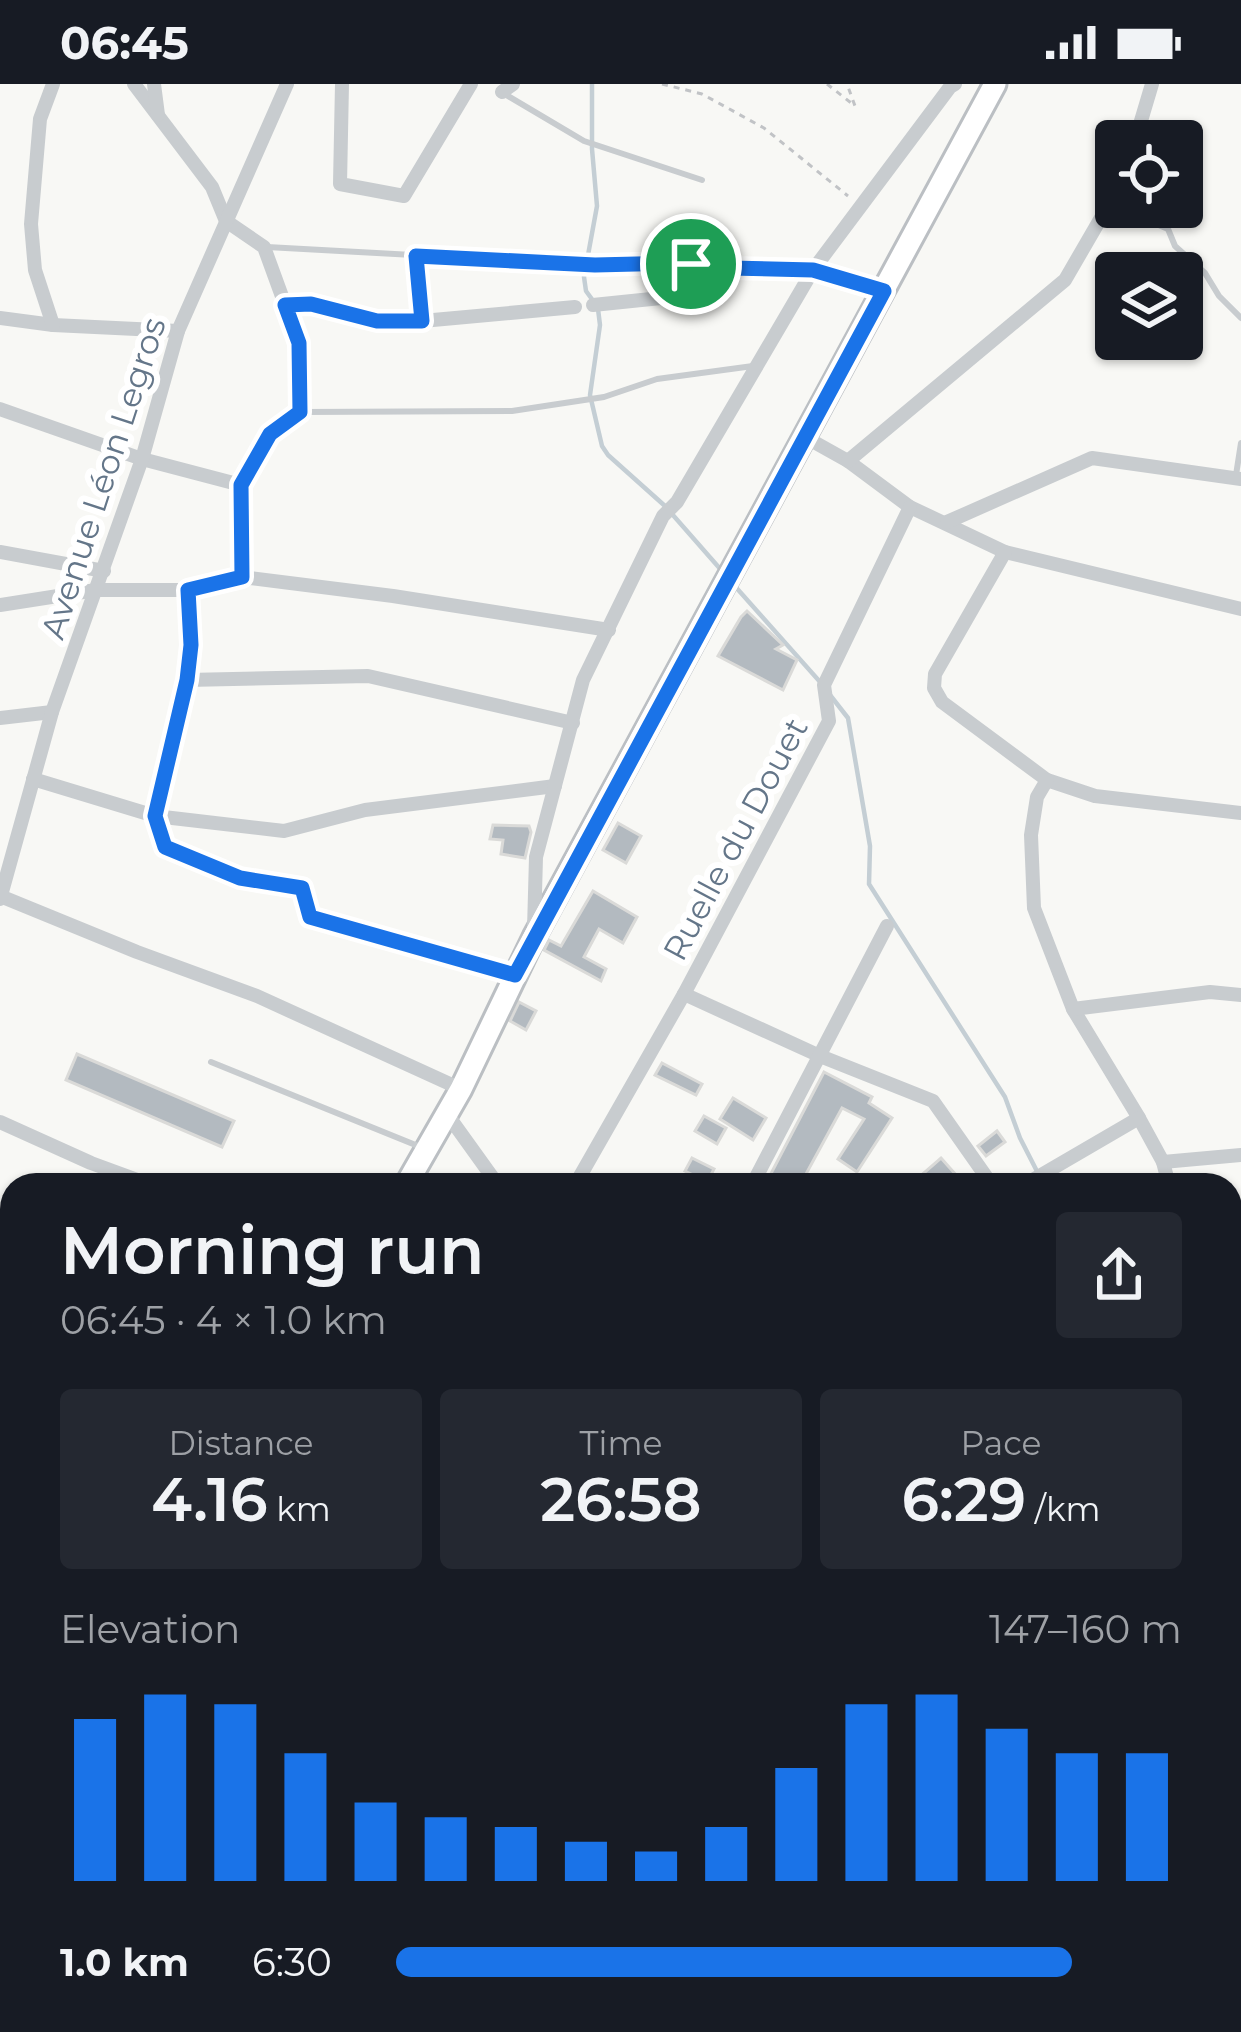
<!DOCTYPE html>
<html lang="en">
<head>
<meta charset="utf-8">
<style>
	body { margin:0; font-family:Montserrat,sans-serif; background:#242831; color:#f1f3f6; height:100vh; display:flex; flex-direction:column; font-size:45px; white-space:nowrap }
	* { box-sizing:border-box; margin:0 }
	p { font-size:39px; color:#9ea1a6 }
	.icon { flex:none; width:66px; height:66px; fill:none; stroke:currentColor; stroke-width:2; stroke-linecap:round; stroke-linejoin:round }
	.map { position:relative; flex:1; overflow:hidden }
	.sheet { position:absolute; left:0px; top:1089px; width:1242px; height:861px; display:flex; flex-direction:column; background:#171b24; border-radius:36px 36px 0 0; box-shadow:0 3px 9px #0004 }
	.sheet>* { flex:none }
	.buttons { position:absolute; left:1095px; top:36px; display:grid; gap:24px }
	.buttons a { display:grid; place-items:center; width:108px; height:108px; border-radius:12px; background:#171b24; box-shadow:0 3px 9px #0004; font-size:60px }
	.pin { position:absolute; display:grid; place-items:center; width:102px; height:102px; color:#fff; margin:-51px; border:6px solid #fff; border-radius:50%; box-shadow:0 3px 12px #0007 }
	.round { display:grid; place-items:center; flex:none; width:126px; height:126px; border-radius:12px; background:#242831 }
	.overview { display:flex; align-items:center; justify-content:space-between; height:204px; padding:0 60px }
	h1 { font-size:66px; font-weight:600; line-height:90px }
	.metrics { display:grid; grid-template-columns:repeat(3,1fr); gap:18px; height:204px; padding:12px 60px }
	.metrics div { display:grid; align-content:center; border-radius:12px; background:#242831; text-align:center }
	.metrics b { font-size:60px; font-weight:600 }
	.metrics small { font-size:33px; font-weight:400 }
	.metrics p { font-size:33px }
	.chart { height:336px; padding:24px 60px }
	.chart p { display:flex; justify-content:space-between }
	.chart svg { width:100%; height:216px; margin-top:12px; stroke:#1a73e8; stroke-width:6 }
	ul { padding:0 60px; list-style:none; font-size:39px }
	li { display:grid; grid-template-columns:192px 144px 1fr; align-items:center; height:90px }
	li i { height:30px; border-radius:15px; background:#1a73e8 }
	.status { display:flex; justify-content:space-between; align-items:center; height:84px; padding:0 60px; background:#171b24; direction:ltr }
	.status svg { height:33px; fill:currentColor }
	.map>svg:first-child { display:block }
</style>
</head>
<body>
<div class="status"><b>06:45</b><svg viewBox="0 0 49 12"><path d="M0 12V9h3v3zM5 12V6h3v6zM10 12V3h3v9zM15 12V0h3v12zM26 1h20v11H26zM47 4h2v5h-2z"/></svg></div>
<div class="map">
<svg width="1241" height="1948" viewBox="0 0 1241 1948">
	<rect width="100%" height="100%" fill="#f8f8f5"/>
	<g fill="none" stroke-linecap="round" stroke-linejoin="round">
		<g stroke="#c4ced4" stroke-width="4.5">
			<polyline points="592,0 592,65 597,122 584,193 586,207 594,218"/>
			<polyline points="598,225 600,241 590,311 602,362 608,371 665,422 722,487"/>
			<polyline points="733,500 821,599"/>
			<polyline points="830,611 848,634 870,762 869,800 1005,1013 1020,1054 1044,1101"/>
			<polyline points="1230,1576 1241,1588"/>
		</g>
	</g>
	<g fill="#b3bac0" stroke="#dadad8" stroke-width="3">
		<polygon points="747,527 783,561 776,565 797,576 783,606 718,572 741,533"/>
		<polygon points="618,739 641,752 626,779 603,766"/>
		<polygon points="493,741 529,742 531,748 525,774 501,770 503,756 490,755"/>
		<polygon points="593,807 637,833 623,859 599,845 584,873 606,885 601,897 544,866 549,856 561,862"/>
		<polygon points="519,918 536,927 526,946 510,937"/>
		<polygon points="77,970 234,1037 222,1063 66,996"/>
		<polygon points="662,979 702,1000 696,1011 655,991"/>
		<polygon points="824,988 872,1013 869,1019 892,1034 857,1088 838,1075 864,1035 842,1024 800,1101 765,1101"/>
		<polygon points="733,1014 766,1034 753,1056 720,1035"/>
		<polygon points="704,1032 726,1044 717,1060 695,1047"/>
		<polygon points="997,1047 1005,1058 986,1072 978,1062"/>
		<polygon points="692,1074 714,1085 707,1098 685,1087"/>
		<polygon points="941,1074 957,1092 946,1101 910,1101"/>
		<polygon points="12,1425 12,1476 0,1498 0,1448"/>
	</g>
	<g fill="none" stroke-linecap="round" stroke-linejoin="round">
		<defs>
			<g id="primary">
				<polyline points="406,1101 461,1005 534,853 995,0"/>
				<polyline points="0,1852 12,1829"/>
			</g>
		</defs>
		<use href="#primary" stroke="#bbbfc3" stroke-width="27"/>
		<g stroke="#c1c3c6" stroke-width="3" stroke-dasharray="6 6" stroke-linecap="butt">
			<polyline points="662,0 702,10 764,44 848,112"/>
			<polyline points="827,0 855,22 847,0"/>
		</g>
		<g stroke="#c8cccf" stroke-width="6">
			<polyline points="503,9 584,57 702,96"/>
			<polyline points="1117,123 1168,145 1175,162 1205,189 1219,212 1241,234"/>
			<polyline points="267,163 595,181 678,179 730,184 813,186 880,206"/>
			<polyline points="303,328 512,327 604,313 657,295 753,282"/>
			<polyline points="1236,391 1241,359"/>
			<polyline points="211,978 423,1064"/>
			<polyline points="0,1184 12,1188"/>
			<polyline points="1230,1658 1241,1651"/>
		</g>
		<g stroke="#c8cccf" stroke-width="14">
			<polyline points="134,0 212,103 226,137 264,163 299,259 300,328 270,350 241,401 242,493"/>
			<polyline points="154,0 158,31"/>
			<polyline points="342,0 340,100 404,112 471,0"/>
			<polyline points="502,8 513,0"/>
			<polyline points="1135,57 1152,0"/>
			<polyline points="416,171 422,237"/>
			<polyline points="285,221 311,221 377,237 422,237 575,223"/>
			<polyline points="593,221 690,211 690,180"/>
			<polyline points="0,234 53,241 178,247"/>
			<polyline points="53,241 35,186 31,140 40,35 53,0"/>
			<polyline points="0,325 142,375 241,401"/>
			<polyline points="805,353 848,377 910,423 1005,468 1241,525"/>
			<polyline points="848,377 1065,196 1116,108"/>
			<polyline points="947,438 1092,374 1241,395"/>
			<polyline points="0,468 104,487"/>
			<polyline points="1005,468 935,590 934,604 942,618 1047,696 1095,712 1241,729"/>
			<polyline points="188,506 191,561 187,596 155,732 165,763 240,794 302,804 310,833 515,891"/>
			<polyline points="0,521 96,506 188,506 242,493 393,512 609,546"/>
			<polyline points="187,596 368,592 573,639"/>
			<polyline points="0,634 52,628"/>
			<polyline points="33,695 155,732 284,747 365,726 555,702"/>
			<polyline points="1047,696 1037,713 1031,751 1034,824 1073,925 1139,1034 1163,1078 1169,1101"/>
			<polyline points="0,812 137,868 257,912 461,1005"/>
			<polyline points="0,815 52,628 142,375 178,247 287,0"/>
			<polyline points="534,845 536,773 583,596 663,432 677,418 813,186 950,3 955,0"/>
			<polyline points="684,910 820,972 933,1017 992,1101"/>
			<polyline points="1073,925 1210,908 1241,911"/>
			<polyline points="447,1030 498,1101"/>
			<polyline points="0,1038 91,1079 151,1101"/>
			<polyline points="1163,1078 1241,1071"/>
			<polyline points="575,1101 684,910 829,637 824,601 910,423"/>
			<polyline points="752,1101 887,842"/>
			<polyline points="1024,1101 1139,1034"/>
			<polyline points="1230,1226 1241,1226"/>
			<polyline points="3,1250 12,1254"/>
			<polyline points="1230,1308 1241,1340"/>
			<polyline points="0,1666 12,1675"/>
			<polyline points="0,1780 12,1790"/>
			<polyline points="1230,1786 1241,1782"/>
			<polyline points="1230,1907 1241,1935"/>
			<polyline points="693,1938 699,1948"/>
			<polyline points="750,1938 757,1948"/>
			<polyline points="897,1938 901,1948"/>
			<polyline points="1065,1938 1070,1948"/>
			<polyline points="123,1948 129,1938"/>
			<polyline points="319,1948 334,1938"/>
			<polyline points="431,1948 447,1938"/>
			<polyline points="636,1948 651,1938"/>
			<polyline points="831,1948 851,1938"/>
		</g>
		<use href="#primary" stroke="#fff" stroke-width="21"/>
	</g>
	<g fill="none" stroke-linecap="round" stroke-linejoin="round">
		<defs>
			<polygon id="route" points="416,172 595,181 678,179 730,184 813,186 884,207 515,891 310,833 302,804 240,794 165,763 155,732 187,596 191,561 188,506 242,493 241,401 270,350 300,328 299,259 285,221 311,220 377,237 422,237"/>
		</defs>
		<use href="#route" stroke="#fff" stroke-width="24"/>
		<use href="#route" stroke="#1a73e8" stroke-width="15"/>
	</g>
	<g text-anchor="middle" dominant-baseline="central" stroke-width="12" stroke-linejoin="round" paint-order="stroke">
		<g font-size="33" fill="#647689" stroke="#fff">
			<text transform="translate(103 394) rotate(-72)">Avenue Léon Legros</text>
			<text transform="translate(735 755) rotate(-62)">Ruelle du Douet</text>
		</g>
	</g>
</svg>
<div class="buttons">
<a><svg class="icon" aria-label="locate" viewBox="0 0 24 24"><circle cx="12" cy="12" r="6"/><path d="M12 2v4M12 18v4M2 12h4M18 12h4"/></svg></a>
<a><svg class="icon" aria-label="layers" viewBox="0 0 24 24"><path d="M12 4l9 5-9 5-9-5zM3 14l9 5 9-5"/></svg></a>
</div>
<div class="pin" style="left:691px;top:180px;background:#1e9e55"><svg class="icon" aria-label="arrive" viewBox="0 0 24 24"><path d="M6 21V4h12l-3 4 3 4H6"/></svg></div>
<section class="sheet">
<div class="overview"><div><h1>Morning run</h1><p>06:45 · 4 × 1.0 km</p></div><a class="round"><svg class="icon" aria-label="share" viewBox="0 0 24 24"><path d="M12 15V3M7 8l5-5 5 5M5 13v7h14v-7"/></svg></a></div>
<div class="metrics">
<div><p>Distance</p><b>4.16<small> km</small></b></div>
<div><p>Time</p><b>26:58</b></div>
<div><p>Pace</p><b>6:29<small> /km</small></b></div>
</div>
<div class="chart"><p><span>Elevation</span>147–160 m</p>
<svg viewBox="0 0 160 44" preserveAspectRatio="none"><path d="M5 44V11M15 44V6M25 44V8M35 44V18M45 44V28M55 44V31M65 44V33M75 44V36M85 44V38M95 44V33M105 44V21M115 44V8M125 44V6M135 44V13M145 44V18M155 44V18"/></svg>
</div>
<ul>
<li><b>1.0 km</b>6:30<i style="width:86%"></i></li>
</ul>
</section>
</div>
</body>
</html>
